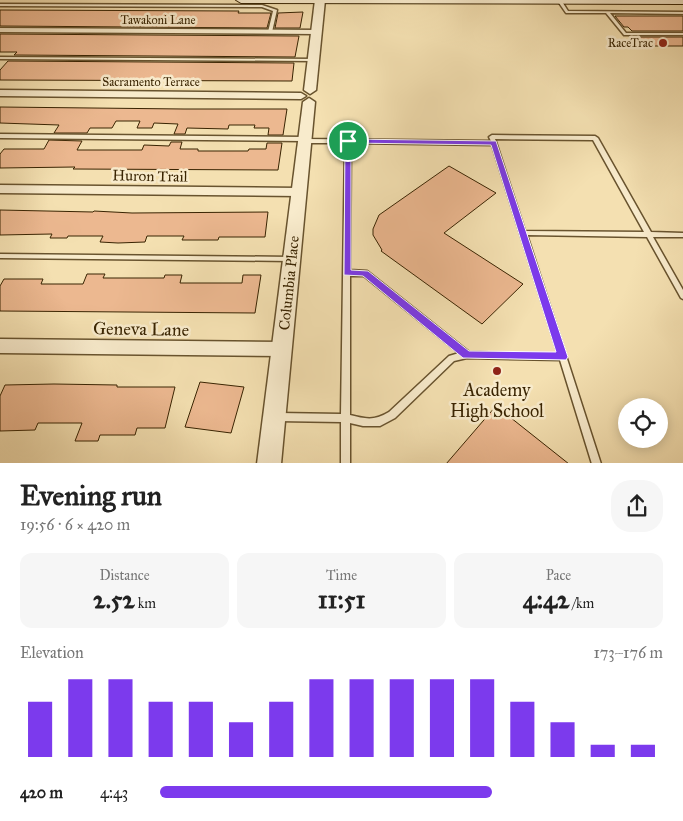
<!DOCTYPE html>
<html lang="en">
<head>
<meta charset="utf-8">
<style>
	body { margin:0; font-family:"IM FELL Great Primer",serif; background:#f6f6f6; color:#222; height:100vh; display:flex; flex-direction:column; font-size:19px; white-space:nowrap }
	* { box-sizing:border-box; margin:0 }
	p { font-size:16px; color:#767676 }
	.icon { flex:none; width:28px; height:28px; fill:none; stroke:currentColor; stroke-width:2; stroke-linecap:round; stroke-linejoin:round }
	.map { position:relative; height:463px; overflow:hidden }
	.details { display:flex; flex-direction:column; background:#fff; flex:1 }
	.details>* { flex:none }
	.buttons { position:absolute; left:618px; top:398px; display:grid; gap:10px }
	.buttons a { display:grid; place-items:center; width:50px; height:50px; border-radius:50%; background:#fff; box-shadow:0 2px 12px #0003; font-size:25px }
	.pin { position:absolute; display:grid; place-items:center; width:42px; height:42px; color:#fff; margin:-21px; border:2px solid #fff; border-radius:50%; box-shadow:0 1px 5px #0007 }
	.round { display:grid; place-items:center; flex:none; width:52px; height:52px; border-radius:20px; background:#f6f6f6 }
	.headline { display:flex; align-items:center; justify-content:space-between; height:85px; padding:0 20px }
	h1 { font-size:28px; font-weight:700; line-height:38px }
	.metrics { display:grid; grid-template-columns:repeat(3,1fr); gap:8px; height:85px; padding:5px 20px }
	.metrics div { display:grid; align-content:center; border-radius:12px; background:#f6f6f6; text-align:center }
	.metrics b { font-size:25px; font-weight:700 }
	.metrics small { font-size:14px; font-weight:400 }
	.metrics p { font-size:14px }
	.chart { height:140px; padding:10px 20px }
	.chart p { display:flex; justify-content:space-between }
	.chart svg { width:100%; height:90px; margin-top:5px; stroke:#7c3aed; stroke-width:6 }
	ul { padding:0 20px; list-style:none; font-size:16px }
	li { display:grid; grid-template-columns:80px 60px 1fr; align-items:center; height:38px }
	li i { height:12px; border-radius:6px; background:#7c3aed }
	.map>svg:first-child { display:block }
</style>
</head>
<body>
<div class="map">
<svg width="683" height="464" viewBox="0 0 683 464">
	<rect width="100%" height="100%" fill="#f4e0b1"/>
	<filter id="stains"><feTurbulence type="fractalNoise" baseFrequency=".004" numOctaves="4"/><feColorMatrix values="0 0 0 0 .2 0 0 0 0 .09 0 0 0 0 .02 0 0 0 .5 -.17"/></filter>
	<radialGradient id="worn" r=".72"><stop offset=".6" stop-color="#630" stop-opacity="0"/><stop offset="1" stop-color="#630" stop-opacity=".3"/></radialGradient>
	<g fill="#ecb890" stroke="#392402">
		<polygon points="0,10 239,11 238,13 271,13 267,28 0,26"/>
		<polygon points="303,12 300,28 275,28 278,13"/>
		<polygon points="615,16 683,16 683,31 632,31 628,27 624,27"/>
		<polygon points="0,34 299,36 295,57 14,55 17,52 0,52"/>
		<polygon points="637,37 683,37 683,46 647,46"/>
		<polygon points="8,61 294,63 292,81 0,80 0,70"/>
		<polygon points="0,107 184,109 287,109 283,135 268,135 269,128 254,128 255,125 229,125 228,129 187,128 185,134 174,134 178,124 154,123 152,128 137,128 140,121 116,121 112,128 90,128 87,133 54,133 59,125 0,123"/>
		<polygon points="49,140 82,141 77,150 142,150 144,145 169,146 171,142 182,142 180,149 198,149 198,151 248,151 249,149 266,149 267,143 282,143 278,170 73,169 75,167 0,168 0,154 4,149 44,149"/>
		<polygon points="449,166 496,193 444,233 523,284 482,324 381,251 382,250 373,235 373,229 379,215"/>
		<polygon points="0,210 93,212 94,211 132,213 268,212 265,237 219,237 218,240 182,240 184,236 147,236 145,242 118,243 100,242 103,236 68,236 67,238 50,238 52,234 0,235"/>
		<polygon points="87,274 105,274 103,278 164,278 165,275 182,275 180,283 242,283 243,275 261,275 255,313 0,311 0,286 4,279 43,279 41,284 83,284"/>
		<polygon points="200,382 244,387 231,433 185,427"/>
		<polygon points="54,384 117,385 117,387 175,387 165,428 137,428 135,435 100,435 98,441 75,441 82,423 38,423 35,430 0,431 0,396 5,385"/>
		<polygon points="496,406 569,464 446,464"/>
	</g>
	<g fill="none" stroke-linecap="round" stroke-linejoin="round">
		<defs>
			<g id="service">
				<polygon points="557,0 561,0 568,11 683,12 683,14 610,13 626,33 683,33 683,35 624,35 606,13 566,13"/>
				<polygon points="0,4 262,5 277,10 272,32 270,33 268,32 273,11 262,7 0,6"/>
				<polygon points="0,57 314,59 316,60 314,61 0,59"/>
				<path d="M0,134L305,137L307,138V139L491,141L489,137L492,135L595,136L598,138L651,232L683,233V237H653L683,290V299L681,298L647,237L527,235L601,464H592L560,360L467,358L454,361L395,418L380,426H363L350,423V464H341V422L278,421L275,420L274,417L275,414L278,413L341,414L345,143H305L303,142V141L0,138ZM495,139L593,140L644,232L525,231ZM351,143L492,145L558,354L469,352L367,271L350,270ZM350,276H364L459,353L449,356L389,412C374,421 366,419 350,415Z"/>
				<polygon points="0,254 291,257 293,257 294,259 293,261 291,261 0,258"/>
			</g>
			<g id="minor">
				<polygon points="0,28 317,30 321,32 317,34 0,32"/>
				<polygon points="0,90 301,93 306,96 301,99 0,96"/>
				<polygon points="0,185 299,188 305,192 299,196 0,193"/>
				<polygon points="0,339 282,342 287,344 290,349 287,354 282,356 0,353"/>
			</g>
			<g id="tertiary">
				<polygon points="315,0 325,0 316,90 310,94 304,90"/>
				<polygon points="309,98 315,102 281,464 257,464 303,102"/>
			</g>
			<polygon id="secondary" points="236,0 683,0 683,4 241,3"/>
		</defs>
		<use href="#service" stroke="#68532e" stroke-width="3"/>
		<use href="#minor" stroke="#68532e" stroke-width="3"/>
		<use href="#tertiary" stroke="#68532e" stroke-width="3"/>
		<use href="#secondary" stroke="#392402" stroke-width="2"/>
		<use href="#service" fill="#f8ebcc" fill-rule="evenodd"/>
		<use href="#minor" fill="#f8ebcc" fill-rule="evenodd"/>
		<use href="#tertiary" fill="#f8ebcc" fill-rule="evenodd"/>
		<use href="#secondary" fill="#f8ebcc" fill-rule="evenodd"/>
	</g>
	<path fill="#7c3aed" stroke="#fff" fill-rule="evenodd" d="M348,139L496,141L568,357L566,360L463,358L363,276L344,275L345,141ZM351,143L491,145L556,352L469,351L368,271L351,270Z"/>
	<g fill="#8f2418" stroke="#f8ebcc" stroke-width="2">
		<circle cx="663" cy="43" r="5"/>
		<circle cx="497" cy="371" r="5"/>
	</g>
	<g text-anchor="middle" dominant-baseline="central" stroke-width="5" stroke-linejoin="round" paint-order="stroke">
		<g font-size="12" fill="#392402" stroke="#f8ebcc">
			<text x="158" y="20">Tawakoni Lane</text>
			<text x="151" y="82">Sacramento Terrace</text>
		</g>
		<g font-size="12" fill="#392402" stroke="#f8ebcc" text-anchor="end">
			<text x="653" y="43">RaceTrac</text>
		</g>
		<g font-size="15" fill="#392402" stroke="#f8ebcc">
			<text transform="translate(150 176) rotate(1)">Huron Trail</text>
			<text transform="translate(289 283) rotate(-84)">Columbia Place</text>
		</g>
		<g font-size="18" fill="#392402" stroke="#f8ebcc">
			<text transform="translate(141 329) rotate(1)">Geneva Lane</text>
		</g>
		<g font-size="18" fill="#392402" stroke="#f8ebcc">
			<text x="497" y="390">Academy<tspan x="497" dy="21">High School</tspan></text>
		</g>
	</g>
	<rect width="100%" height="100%" filter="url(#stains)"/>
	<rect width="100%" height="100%" fill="url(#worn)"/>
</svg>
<div class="buttons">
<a><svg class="icon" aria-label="locate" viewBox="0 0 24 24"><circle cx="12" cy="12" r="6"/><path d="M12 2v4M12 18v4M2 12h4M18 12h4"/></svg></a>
</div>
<div class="pin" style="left:348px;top:141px;background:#1e9e55"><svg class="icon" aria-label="arrive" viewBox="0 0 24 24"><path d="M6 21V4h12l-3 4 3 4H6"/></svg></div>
</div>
<section class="details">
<div class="headline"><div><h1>Evening run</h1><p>19:56 · 6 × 420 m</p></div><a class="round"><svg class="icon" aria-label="share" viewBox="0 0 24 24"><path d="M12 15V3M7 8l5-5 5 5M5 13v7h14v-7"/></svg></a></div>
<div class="metrics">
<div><p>Distance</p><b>2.52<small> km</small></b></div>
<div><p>Time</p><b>11:51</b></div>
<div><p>Pace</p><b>4:42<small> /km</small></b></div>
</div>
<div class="chart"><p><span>Elevation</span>173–176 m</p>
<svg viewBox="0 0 160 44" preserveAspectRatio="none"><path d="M5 44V17M15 44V6M25 44V6M35 44V17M45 44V17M55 44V27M65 44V17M75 44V6M85 44V6M95 44V6M105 44V6M115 44V6M125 44V17M135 44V27M145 44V38M155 44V38"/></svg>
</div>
<ul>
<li><b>420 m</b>4:43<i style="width:66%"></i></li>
</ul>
</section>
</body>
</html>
